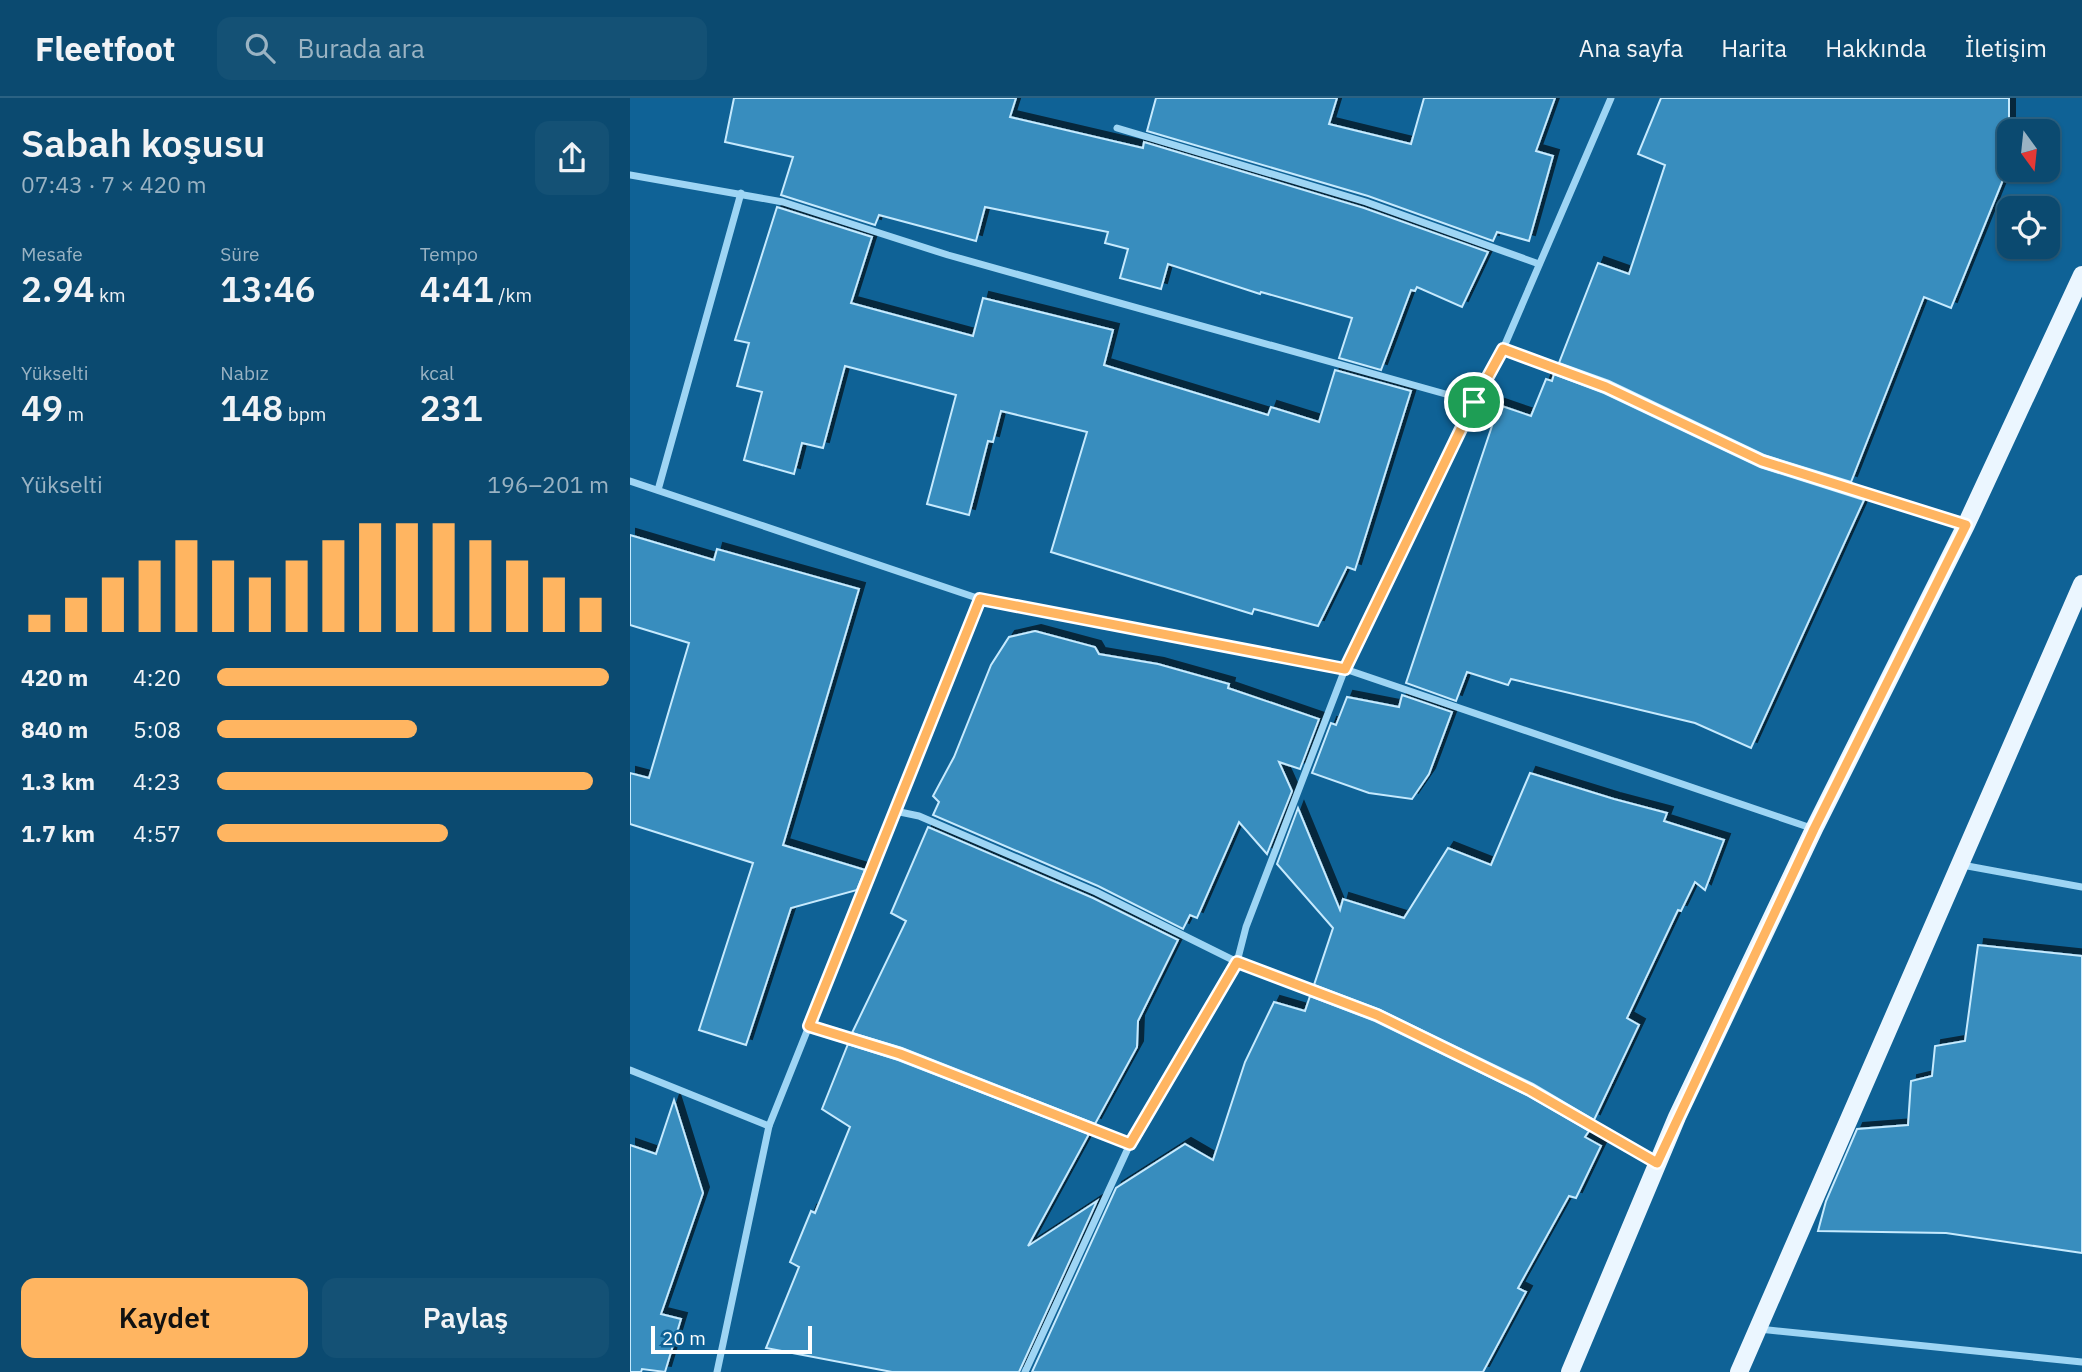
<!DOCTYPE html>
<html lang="tr">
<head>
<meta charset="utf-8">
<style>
	body { margin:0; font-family:"IBM Plex Sans",sans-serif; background:#145175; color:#f1f3f6; height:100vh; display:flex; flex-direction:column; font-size:26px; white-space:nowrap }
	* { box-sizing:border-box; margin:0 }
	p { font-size:23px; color:#9ab3c3 }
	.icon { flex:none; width:38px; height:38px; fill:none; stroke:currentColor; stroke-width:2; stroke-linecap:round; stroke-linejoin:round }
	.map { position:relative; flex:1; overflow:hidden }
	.details { display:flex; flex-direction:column; background:#0b4a70; width:630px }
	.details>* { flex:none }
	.needle { width:46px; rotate:165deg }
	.controls { position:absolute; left:1367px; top:21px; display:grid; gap:14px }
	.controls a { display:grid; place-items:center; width:63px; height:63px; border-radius:14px; background:#0b4a70; box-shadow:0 2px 5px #0004,0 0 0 2px #2b6283; font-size:35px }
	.scale { position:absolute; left:21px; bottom:18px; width:161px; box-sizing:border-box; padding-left:7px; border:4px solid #fff; border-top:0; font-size:19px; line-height:24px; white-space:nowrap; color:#fff; -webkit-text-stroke:5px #0f6296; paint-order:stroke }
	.pin { position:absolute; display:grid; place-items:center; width:60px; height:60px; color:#fff; margin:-30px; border:4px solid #fff; border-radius:50%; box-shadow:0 2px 7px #0007 }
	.round { display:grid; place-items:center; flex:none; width:74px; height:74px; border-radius:14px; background:#145175 }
	.head { display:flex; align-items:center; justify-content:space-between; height:119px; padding:0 21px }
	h1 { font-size:38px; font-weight:600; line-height:52px }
	.metrics { display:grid; grid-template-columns:repeat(3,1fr); gap:10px; height:119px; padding:7px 21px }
	.metrics div { display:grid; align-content:center }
	.metrics b { font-size:35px; font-weight:600 }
	.metrics small { font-size:19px; font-weight:400 }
	.metrics p { font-size:19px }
	.chart { height:196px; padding:14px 21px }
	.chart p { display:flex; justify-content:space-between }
	.chart svg { width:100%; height:126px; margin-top:7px; stroke:#ffb561; stroke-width:6 }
	.cta { display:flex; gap:14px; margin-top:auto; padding:14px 21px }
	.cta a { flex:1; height:80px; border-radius:14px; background:#ffb561; color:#111; font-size:28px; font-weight:600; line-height:80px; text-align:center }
	.cta a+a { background:#145175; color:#f1f3f6 }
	ul { padding:0 21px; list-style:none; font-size:23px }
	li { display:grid; grid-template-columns:112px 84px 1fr; align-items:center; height:52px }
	li i { height:18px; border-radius:9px; background:#ffb561 }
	header { display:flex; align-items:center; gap:42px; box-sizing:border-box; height:98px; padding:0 35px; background:#0b4a70; border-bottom:2px solid #2b6283 }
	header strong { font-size:33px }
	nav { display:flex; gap:38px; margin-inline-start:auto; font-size:24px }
	.search { width:490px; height:63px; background:#145175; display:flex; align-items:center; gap:18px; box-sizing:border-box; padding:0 24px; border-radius:14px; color:#9ab3c3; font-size:26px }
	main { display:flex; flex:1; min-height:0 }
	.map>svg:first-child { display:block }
</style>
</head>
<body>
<header>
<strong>Fleetfoot</strong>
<div class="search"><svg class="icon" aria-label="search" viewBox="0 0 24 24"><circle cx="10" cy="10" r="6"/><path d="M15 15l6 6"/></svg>Burada ara</div>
<nav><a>Ana sayfa</a><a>Harita</a><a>Hakkında</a><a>İletişim</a></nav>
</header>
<main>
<section class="details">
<div class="head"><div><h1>Sabah koşusu</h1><p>07:43 · 7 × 420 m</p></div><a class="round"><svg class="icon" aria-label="share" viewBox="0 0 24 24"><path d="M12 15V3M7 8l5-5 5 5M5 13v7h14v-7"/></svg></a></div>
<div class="metrics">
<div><p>Mesafe</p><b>2.94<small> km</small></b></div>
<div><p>Süre</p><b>13:46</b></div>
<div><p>Tempo</p><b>4:41<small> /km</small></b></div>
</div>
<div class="metrics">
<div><p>Yükselti</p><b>49<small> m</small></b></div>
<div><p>Nabız</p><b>148<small> bpm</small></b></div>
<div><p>kcal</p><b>231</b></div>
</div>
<div class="chart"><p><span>Yükselti</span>196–201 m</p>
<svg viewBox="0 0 160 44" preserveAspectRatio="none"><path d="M5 44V38M15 44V32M25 44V25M35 44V19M45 44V12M55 44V19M65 44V25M75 44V19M85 44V12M95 44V6M105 44V6M115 44V6M125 44V12M135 44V19M145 44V25M155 44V32"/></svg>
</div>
<ul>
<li><b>420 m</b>4:20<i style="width:100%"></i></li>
<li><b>840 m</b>5:08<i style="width:51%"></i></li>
<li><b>1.3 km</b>4:23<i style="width:96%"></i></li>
<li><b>1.7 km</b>4:57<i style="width:59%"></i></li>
</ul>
<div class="cta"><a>Kaydet</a><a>Paylaş</a></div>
</section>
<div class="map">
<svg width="1452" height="1274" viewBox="0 0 1452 1274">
	<defs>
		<filter id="shadow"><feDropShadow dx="6" dy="-6" stdDeviation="0" flood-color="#0009"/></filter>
	</defs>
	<rect width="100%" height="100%" fill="#0f6296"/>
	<g fill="#388dbe" stroke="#c6eafe" stroke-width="2" filter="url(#shadow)">
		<polygon points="104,0 386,0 380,19 513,50 514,44 734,110 858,154 832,209 787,189 785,193 781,192 751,272 709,260 722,220 631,194 630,196 538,166 531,191 490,180 498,151 475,145 478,134 355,109 346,143 249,117 245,127 151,97 163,59 95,44"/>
		<polygon points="526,0 707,0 699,26 781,46 794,0 925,0 906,53 923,58 899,143 867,134 863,143 738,98 517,33"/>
		<polygon points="1031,0 1379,0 1379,67 1321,210 1294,199 1221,384 1134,357 979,283 929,265 968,165 999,176 1035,67 1008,56"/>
		<polygon points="147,109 242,139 221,205 343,238 353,200 483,232 474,267 638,317 641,309 689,324 705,272 781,293 725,472 717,469 688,528 624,511 622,516 421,454 457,334 371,313 363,344 358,343 339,417 297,406 326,297 215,268 193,350 172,345 164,376 114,362 132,294 107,288 119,245 105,242"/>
		<polygon points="924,276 974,295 1130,369 1234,402 1121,650 1065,625 881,581 878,587 837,574 826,603 776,585 869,307 901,318 916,281 922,283"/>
		<polygon points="0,437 84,462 87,451 229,491 153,747 235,772 227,792 161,810 116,947 69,932 123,765 0,726 0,675 19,680 59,545 0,527"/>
		<polygon points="405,533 465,549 469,556 528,566 599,586 598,590 689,621 670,671 649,664 662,693 637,756 609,724 567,820 560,817 553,831 468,788 303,717 309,704 303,698 324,659 361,567 379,539"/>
		<polygon points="772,597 822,614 799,676 782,701 739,695 682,675 701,625 706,627 717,599 769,609"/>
		<polygon points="900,675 984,701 1037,715 1034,723 1094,742 1075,792 1065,784 1051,813 1048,812 997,920 1009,927 964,1022 903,986 750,912 684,887 703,830 647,766 668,710 710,812 713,801 774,820 818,750 861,767"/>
		<polygon points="298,729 463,800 548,842 508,923 507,949 465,1026 272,950 222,935 276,823 261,815"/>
		<polygon points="1348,847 1452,858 1452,1155 1316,1135 1188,1133 1196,1103 1227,1031 1278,1027 1281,983 1302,978 1305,948 1335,943"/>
		<polygon points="680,898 745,923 897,997 959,1033 955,1039 971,1048 946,1100 939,1098 888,1190 896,1194 853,1274 402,1274 486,1090 555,1046 583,1062 615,964 644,904 675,913"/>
		<polygon points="218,946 268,962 459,1036 398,1148 467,1103 389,1274 262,1274 136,1250 169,1169 160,1164 181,1113 185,1115 220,1029 192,1011"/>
		<polygon points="44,1002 73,1095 31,1216 51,1221 35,1274 12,1271 11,1274 0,1274 0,1047 26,1056"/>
	</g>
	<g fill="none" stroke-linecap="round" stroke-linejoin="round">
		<g stroke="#9ed5f4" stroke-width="7">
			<polyline points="487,30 736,104 909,166"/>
			<polyline points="0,77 153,104 318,157 844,304"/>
			<polyline points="873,251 976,289 1132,363 1336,426"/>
			<polyline points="0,383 350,501 715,571 1184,731"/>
			<polyline points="28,392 111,95"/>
			<polyline points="265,713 289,718 466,794 607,864 747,917 900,992 1027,1065"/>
			<polyline points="1332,767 1452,789"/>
			<polyline points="179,928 270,956 500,1046"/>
			<polyline points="0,972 139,1028"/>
			<polyline points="1129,1231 1452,1264"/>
			<polyline points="87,1274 139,1028 350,501"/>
			<polyline points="395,1274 500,1046 607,864 616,829 715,571 844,304 873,251 981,0"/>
		</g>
		<g stroke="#ebf6ff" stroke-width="18">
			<polyline points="940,1274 1047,1019 1184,731 1336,427 1452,177"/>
			<polyline points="1109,1274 1452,486"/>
		</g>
	</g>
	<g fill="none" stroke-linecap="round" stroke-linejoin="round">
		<defs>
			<polygon id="route" points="873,251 976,289 1132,363 1336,427 1184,731 1027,1065 900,992 747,917 607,864 500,1046 270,956 179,928 350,501 715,571 844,304"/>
		</defs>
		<use href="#route" stroke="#fff" stroke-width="14"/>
		<use href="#route" stroke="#ffb561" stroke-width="9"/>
	</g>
</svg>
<div class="controls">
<a><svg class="needle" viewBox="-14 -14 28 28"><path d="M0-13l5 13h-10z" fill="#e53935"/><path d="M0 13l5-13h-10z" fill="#9ab3c3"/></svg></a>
<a><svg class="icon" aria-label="locate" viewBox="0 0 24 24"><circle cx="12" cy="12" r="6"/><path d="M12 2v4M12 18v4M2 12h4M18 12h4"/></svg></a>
</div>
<div class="scale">20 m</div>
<div class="pin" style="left:844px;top:304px;background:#1e9e55"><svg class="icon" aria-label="arrive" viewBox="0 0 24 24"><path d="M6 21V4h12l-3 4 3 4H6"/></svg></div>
</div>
</main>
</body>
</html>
